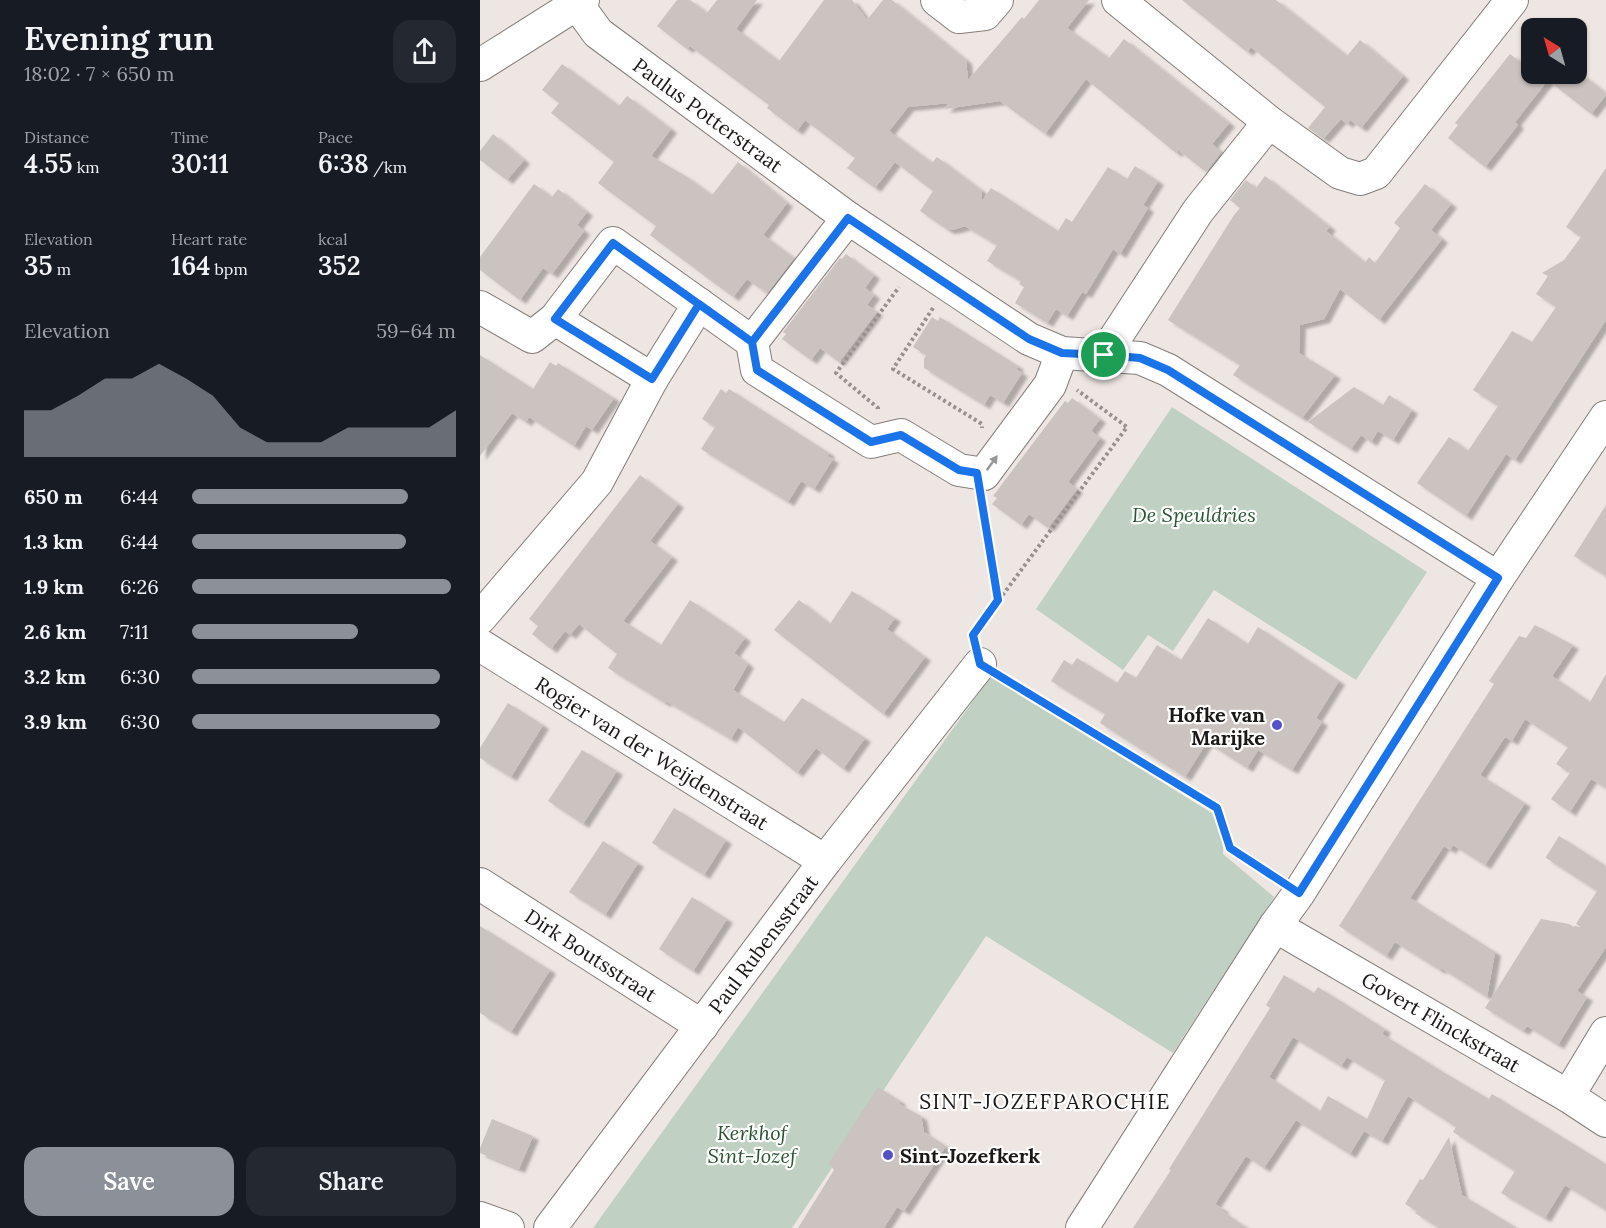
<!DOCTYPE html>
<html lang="en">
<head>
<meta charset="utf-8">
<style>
	body { margin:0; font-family:Lora,serif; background:#242831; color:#f1f3f6; height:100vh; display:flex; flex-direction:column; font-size:22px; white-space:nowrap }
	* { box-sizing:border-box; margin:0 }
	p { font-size:20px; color:#9ea1a6 }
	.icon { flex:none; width:33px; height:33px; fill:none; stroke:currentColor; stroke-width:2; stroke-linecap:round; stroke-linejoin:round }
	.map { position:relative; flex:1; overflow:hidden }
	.side { display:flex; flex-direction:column; background:#171b24; width:480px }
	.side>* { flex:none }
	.needle { width:39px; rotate:323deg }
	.fabs { position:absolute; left:1041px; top:18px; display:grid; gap:12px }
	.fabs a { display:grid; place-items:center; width:66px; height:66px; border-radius:12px; background:#171b24; box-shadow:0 2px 4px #0004; font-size:30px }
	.pin { position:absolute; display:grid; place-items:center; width:51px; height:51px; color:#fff; margin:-26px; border:3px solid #fff; border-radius:50%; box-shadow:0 2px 6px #0007 }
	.round { display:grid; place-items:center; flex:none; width:63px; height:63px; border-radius:18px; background:#242831 }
	.head { display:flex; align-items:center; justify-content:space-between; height:102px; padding:0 24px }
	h1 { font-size:33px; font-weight:600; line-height:45px }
	.figures { display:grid; grid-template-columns:repeat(3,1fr); gap:9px; height:102px; padding:6px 24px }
	.figures div { display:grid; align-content:center }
	.figures b { font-size:26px; font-weight:600 }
	.figures small { font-size:16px; font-weight:400 }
	.figures p { font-size:16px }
	.chart { height:168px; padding:12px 24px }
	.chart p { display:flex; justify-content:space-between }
	.chart svg { width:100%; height:108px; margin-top:6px; fill:#8c9099; opacity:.7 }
	.cta { display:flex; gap:12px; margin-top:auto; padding:12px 24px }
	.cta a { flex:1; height:69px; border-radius:18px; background:#8c9099; color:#fff; font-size:24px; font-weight:600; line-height:69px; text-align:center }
	.cta a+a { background:#242831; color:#f1f3f6 }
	ul { padding:0 24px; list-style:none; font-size:20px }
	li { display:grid; grid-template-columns:96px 72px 1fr; align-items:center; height:45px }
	li i { height:15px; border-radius:8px; background:#8c9099 }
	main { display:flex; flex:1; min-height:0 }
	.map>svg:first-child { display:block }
</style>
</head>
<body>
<main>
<section class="side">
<div class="head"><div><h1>Evening run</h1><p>18:02 · 7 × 650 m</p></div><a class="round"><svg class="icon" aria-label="share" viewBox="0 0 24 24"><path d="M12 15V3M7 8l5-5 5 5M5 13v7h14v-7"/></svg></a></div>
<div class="figures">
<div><p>Distance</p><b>4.55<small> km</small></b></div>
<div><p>Time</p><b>30:11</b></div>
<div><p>Pace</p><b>6:38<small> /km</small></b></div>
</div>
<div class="figures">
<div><p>Elevation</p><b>35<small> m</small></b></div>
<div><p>Heart rate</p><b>164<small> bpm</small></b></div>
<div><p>kcal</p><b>352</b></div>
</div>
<div class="chart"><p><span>Elevation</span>59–64 m</p>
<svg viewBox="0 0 160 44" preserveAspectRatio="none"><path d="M0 44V25L10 25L20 19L30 12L40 12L50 6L60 12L70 19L80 32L90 38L100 38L110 38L120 32L130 32L140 32L150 32L160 25V44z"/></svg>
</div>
<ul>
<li><b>650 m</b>6:44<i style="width:82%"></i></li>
<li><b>1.3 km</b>6:44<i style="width:81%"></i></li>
<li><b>1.9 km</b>6:26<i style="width:98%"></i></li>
<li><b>2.6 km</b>7:11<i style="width:63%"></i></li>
<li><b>3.2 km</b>6:30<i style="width:94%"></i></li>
<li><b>3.9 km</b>6:30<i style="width:94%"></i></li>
</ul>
<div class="cta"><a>Save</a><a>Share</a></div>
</section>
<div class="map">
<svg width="1126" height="1228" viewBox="0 0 1126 1228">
	<defs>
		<filter id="shadow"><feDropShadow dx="6" dy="4" stdDeviation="1.5" flood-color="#0004"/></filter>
	</defs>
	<rect width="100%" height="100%" fill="#eee6e3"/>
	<g fill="#c0d0c2">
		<polygon points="692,407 947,572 876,680 734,590 693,651 668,635 643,670 556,609"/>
		<polygon points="511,676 743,820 743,854 794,897 693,1053 506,936 312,1228 113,1228"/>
	</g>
	<g fill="#cbc3c0" fill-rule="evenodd" filter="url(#shadow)">
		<polygon points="197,0 210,0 227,13 237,0 277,0 256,29 299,61 344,0 372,0 387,20 403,0 412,0 486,60 488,80 542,17 544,19 559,0 609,0 587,28 629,58 644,39 749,123 732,144 741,152 726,172 698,150 696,153 606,79 565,134 520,101 464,109 469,103 428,107 409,131 452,163 457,157 501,190 502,201 511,188 578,231 586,218 592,222 628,167 647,179 655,166 678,181 663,205 668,208 640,254 633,249 606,294 602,292 587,316 576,309 567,323 535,303 544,287 539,284 541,281 507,261 517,245 485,226 476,229 468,230 440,211 453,191 415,162 395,188 367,168 375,158 325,120 317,131 287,108 289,105 210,46 207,49 177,26"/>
		<polygon points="702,0 796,0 867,56 880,40 923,76 881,128 870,120 867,124 861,119 843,139 828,128 845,107 771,47 767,52"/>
		<polygon points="1030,54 1052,72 1052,74 1101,74 1126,93 1126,95 1111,114 1068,80 1035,122 1038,125 1005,167 968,138 978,125 975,123"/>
		<polygon points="82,64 139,106 147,96 191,129 171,156 207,177 232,195 258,162 307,203 283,235 314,258 288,292 279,288 267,279 253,297 170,235 176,226 118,183 134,162 71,113 79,103 62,90"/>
		<polygon points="13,134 44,160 27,180 0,160 0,151"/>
		<polygon points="1126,168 1126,320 1035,460 1026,454 986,516 937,483 969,437 988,451 1018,406 993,390 1032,331 1052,342 1076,307 1056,294 1068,276 1062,273 1084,260 1101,237 1086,227"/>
		<polygon points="785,176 850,227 846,231 885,263 889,257 895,263 920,228 914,223 945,184 971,204 951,230 962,239 899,320 860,289 844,319 820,325 819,353 855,375 822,418 753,375 760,365 688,320 754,215 760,208 750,200 766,180 776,188"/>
		<polygon points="54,184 72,197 78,189 107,212 97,225 104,231 72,274 63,268 40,300 0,270 0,257"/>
		<polygon points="366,254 394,275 385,288 394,295 387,305 397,312 359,362 340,348 331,360 302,339 306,334 303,332 360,258 362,259"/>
		<polygon points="452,317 458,321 460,317 538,366 536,369 542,373 523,403 510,395 504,405 444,368 444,359 446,355 433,347"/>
		<polygon points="0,355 53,389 70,362 76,366 78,363 134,398 112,430 106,426 94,446 49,417 46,422 32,413 0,456"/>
		<polygon points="874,387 903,405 909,395 932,410 913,440 898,431 891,442 881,435 871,449 828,422"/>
		<polygon points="241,389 246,393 249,389 349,453 347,456 353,459 334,489 321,481 308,502 221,449 235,427 222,419"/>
		<polygon points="592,398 620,419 611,431 620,438 588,482 597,489 568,528 549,514 541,525 512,504 517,498 513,496 585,401 588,403"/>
		<polygon points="160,475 198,504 170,541 192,557 143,621 181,645 210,600 249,626 265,638 254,653 268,664 253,690 304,722 322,698 385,738 363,769 336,748 317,773 258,727 251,739 186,701 185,703 128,668 137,654 99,624 90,635 85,631 71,649 52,634 58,626 49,619"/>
		<polygon points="1126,505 1126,576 1094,556"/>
		<polygon points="372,591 415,618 407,629 445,657 403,714 294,630 319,600 350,624"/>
		<polygon points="728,618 768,644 778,627 859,681 836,718 842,722 812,770 778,750 767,768 727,742 705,777 620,723 625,714 571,681 584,660 592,665 597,658 637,683 645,671 656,678 677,645 701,660"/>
		<polygon points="1055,625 1093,645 1072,676 1110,702 1126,674 1126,788 1111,779 1090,812 1071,799 1090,773 1076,764 1088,747 1045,719 1032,741 1025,737 1000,775 1045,803 1005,865 973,845 970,850 964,846 930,898 1015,952 1007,997 961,968 960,970 915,942 906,956 859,926 1014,684 1009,681 1039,636 1046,638"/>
		<polygon points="28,703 63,725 31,777 0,758 0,748"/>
		<polygon points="102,750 137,771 103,824 68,801"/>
		<polygon points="194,808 246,840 224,875 172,843"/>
		<polygon points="1079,836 1126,866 1126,947 1097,991 1107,997 1078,1045 1047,1026 1043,1031 1005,1008 1061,919 1089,924 1094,927 1095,926 1101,927 1096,924 1117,891 1066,858 1066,857"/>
		<polygon points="123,841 158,863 125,915 89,892"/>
		<polygon points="212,897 247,919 213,971 179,949"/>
		<polygon points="0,926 70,970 31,1032 0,1013"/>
		<path d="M804,975L834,993L838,987L905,1029L902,1034L963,1072L1009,1099L1012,1094L1126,1164V1210L1085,1185L1065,1218L1021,1193L1035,1171L973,1132L976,1127L928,1096L902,1141L884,1131L870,1154L816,1120L784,1168L766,1156L735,1204L743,1209L742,1211L767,1228H653L691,1170L689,1169L790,1008L786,1005ZM813,1037L861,1066L867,1057L905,1080L887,1119L848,1096L840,1111L789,1077Z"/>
		<polygon points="398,1087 420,1101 419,1104 441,1116 444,1132 466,1146 424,1211 417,1207 404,1228 318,1228 354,1170 349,1163"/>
		<polygon points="12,1119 53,1136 39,1169 0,1153 0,1148"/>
		<polygon points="969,1137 982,1195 1037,1228 959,1228 935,1213 937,1211 925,1204 940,1179 943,1180"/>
	</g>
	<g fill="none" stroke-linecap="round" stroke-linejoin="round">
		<defs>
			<g id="minor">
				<polyline points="457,0 479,17 505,14 517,0"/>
				<polyline points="638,0 789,122 860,173 880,179 896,173 1032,0"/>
				<polyline points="97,4 118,33 368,218 549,339 582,353 660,358 688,370 1018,578"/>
				<polyline points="0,65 103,0"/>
				<polyline points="368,218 272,342 277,370 391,442 421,435 479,470 504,474 570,385 582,353"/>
				<polyline points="0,307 52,337 75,319 133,243 272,342"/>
				<polyline points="75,319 172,379"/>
				<polyline points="624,355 718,211 789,122"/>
				<polyline points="0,618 117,482 172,379 219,304"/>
				<polyline points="0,645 345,861"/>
				<polyline points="0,884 222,1026"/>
				<polyline points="795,926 1088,1096 1126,1121"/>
				<polyline points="1088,1096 1126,1033"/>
				<polyline points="0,1218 28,1228"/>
				<polyline points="70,1228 345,861 500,664"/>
				<polyline points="602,1228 795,926 819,893 1018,578 1126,417"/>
			</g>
		</defs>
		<use href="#minor" stroke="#857e7b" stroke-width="34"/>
		<g stroke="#97918f" stroke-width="4" stroke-dasharray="3 3" stroke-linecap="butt">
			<polyline points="453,308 413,369 502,424 502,428"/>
			<polyline points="398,409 398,408 356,373 419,287"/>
			<polyline points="519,600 647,427 597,390"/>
			<polyline points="493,636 493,635 518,600 502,503"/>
			<polyline points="523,678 737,808 750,848 795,877"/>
		</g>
		<use href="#minor" stroke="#fff" stroke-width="32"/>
	</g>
	<defs><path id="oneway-solid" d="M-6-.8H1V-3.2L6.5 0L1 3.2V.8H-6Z" transform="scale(1.5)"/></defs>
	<use fill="#989797" href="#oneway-solid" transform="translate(512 463) rotate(-54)"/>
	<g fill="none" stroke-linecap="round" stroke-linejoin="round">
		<defs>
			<polyline id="route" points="624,355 582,353 549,339 368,218 272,342 133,243 75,319 172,379 219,304 272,342 277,370 391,442 421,435 479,470 497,473 518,600 493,635 500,664 737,808 750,848 819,893 1018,578 688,370 660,358 624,355"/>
		</defs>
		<use href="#route" stroke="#fff" stroke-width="12"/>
		<use href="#route" stroke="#1a73e8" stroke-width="8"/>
	</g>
	<g fill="#5651c9" stroke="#fff" stroke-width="2">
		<circle cx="797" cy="725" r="6"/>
		<circle cx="408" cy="1155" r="6"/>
	</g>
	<g text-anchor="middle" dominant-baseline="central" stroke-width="4.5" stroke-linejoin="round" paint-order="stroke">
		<g font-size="20" fill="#1b1817" stroke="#fff">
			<text transform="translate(228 115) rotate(36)">Paulus Potterstraat</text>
			<text transform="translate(172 753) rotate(32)">Rogier van der Weijdenstraat</text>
			<text transform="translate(283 944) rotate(-53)">Paul Rubensstraat</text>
			<text transform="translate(111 955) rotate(33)">Dirk Boutsstraat</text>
			<text transform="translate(961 1022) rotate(30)">Govert Flinckstraat</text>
		</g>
		<g font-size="20" font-style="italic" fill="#2b5433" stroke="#fff">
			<text x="714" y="514">De Speuldries</text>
			<text x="272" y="1132">Kerkhof<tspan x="272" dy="23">Sint-Jozef</tspan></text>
		</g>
		<g font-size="20" font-weight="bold" fill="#1b1817" stroke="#fff" text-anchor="end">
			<text x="785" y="714">Hofke van<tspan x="785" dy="23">Marijke</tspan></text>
			<text x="420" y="1155" text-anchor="start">Sint-Jozefkerk</text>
		</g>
		<g font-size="21" letter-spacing="1.5" fill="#1b1817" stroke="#fff">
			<text x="565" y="1101">SINT-JOZEFPAROCHIE</text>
		</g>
	</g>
</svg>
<div class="fabs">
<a><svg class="needle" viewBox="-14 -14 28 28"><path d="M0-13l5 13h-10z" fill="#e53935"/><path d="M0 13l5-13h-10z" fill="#9ea1a6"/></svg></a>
</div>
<div class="pin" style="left:624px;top:355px;background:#1e9e55"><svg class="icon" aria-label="arrive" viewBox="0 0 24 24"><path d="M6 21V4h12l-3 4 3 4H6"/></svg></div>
</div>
</main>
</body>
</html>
